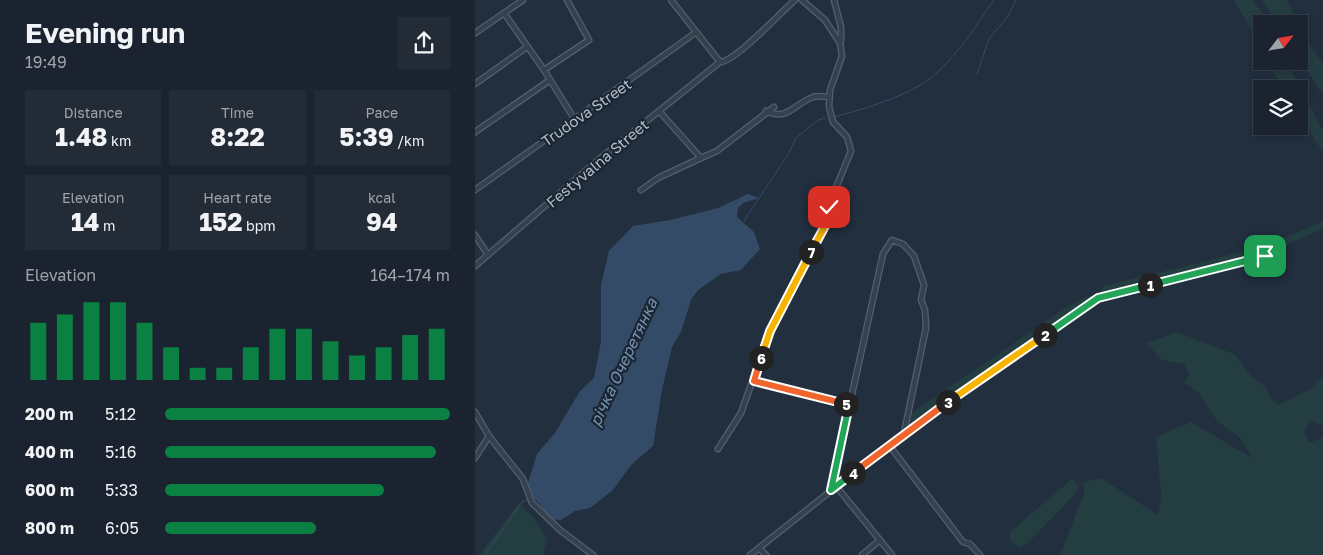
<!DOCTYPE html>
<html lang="en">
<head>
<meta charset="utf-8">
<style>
	body { margin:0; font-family:"Golos Text",sans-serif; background:#232b37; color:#f1f3f6; height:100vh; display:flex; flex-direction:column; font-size:19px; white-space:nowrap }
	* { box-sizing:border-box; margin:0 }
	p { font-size:16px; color:#9fa4aa }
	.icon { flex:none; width:28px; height:28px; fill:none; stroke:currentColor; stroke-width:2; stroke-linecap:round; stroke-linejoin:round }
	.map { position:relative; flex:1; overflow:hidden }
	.details { display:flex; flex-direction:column; background:#1a232f; width:475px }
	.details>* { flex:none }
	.needle { width:32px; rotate:59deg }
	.buttons { position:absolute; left:778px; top:15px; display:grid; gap:10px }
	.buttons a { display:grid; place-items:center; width:55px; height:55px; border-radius:0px; background:#1a232f; box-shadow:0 2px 8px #0003,0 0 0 1px #38404b; font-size:25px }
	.pin { position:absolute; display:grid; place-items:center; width:42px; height:42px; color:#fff; margin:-21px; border-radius:10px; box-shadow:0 2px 8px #0006 }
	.km { position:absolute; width:25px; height:25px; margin:-12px; border-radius:50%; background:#222; color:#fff; font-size:14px; line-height:25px; text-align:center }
	.round { display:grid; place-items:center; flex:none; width:52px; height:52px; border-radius:0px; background:#232b37 }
	.summary { display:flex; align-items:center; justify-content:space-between; height:85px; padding:0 25px }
	h1 { font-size:28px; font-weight:700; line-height:38px }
	.figures { display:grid; grid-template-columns:repeat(3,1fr); gap:8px; height:85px; padding:5px 25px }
	.figures div { display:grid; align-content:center; border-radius:0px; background:#232b37; text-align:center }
	.figures b { font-size:25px; font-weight:700 }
	.figures small { font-size:14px; font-weight:400 }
	.figures p { font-size:14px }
	.chart { height:140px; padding:10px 25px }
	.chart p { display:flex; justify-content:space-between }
	.chart svg { width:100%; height:90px; margin-top:5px; stroke:#0b8043; stroke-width:6 }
	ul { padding:0 25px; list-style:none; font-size:16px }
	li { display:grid; grid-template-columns:80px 60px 1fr; align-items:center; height:38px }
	li i { height:12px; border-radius:6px; background:#0b8043 }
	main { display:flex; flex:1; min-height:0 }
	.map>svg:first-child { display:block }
</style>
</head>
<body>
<main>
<section class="details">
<div class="summary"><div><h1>Evening run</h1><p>19:49</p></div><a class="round"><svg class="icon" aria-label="share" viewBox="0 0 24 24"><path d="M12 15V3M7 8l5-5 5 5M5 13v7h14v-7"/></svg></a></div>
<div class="figures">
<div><p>Distance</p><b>1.48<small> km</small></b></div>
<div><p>Time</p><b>8:22</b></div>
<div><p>Pace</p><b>5:39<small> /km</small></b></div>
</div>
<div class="figures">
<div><p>Elevation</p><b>14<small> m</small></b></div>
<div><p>Heart rate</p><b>152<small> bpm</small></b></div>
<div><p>kcal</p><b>94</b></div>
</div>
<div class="chart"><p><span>Elevation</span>164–174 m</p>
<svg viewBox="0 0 160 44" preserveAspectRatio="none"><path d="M5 44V16M15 44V12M25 44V6M35 44V6M45 44V16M55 44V28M65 44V38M75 44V38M85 44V28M95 44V19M105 44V19M115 44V25M125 44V32M135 44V28M145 44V22M155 44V19"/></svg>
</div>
<ul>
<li><b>200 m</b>5:12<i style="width:100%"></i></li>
<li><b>400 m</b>5:16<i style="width:95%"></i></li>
<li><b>600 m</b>5:33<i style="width:77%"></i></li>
<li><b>800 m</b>6:05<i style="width:53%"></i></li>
</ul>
</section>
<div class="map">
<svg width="848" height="555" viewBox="0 0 848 555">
	<rect width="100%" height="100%" fill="#222f3f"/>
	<g fill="#243d40">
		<polygon points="759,0 778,0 795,24 786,24 786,48"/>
		<polygon points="787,0 812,0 835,45 848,64 848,94 824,59 824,24 802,24"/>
		<polygon points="793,61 809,61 827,89 848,132 848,152 824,116 824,89 808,89"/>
		<path d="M848,221V228L800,251L777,258L625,295L628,286C702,267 779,254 848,221Z"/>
		<polygon points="616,296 614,303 447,417 438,423 434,422 434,416 438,412 580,315 610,297"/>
		<polygon points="702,332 759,354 776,376 792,388 795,398 803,405 834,390 848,376 848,426 836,421 829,431 833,443 848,438 848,555 585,555 610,491 608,484 615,480 626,478 683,515 686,496 681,437 716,422 777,458 764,437 742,421 724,393 709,382 714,375 709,364 687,360 671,343"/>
		<polygon points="597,479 604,486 602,492 554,542 546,548 539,545 534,537 536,531"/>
		<polygon points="44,503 58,517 72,539 68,555 4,555"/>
	</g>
	<polygon fill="#344b67" points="273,194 284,198 268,203 263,208 262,217 279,232 285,249 266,270 246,274 223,290 216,300 206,332 197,347 187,390 178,446 156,465 138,490 115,508 100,511 86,520 77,519 59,498 53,483 62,454 80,433 105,391 119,378 126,342 126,285 134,251 158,226 195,220 243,208"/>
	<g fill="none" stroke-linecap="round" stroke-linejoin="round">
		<g stroke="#344b67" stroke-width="1">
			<polyline points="502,74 514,39 533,16 541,0"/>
			<path d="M358,117C384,111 425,98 447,84C476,66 500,27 519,0"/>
			<polyline points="269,221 314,153 321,138 343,120 351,118"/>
			<polyline points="10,555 47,502 53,500"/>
		</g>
		<defs>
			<g id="minor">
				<polyline points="196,0 245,62"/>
				<polyline points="359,0 366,27 366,41"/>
				<polyline points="29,13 69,70 100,120"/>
				<polyline points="0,33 48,0"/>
				<polyline points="69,70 114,40 92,0"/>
				<polyline points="0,84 52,47"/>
				<polyline points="184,111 226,158 242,151 299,107"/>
				<path d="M291,111C312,122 320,103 338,97C342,95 349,97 354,97"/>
				<polyline points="0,132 75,80"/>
				<polyline points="0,190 220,33"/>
				<polyline points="166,190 183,178 226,158"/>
				<polyline points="0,235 13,255"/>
				<path d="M0,266L128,156L245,62C260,62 306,12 320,0"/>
				<polyline points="279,381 374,405"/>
				<polyline points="0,412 14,436 48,479 57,503 85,530 118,555"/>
				<polyline points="414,445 488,542 495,544 505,555"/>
				<polyline points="243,449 266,413 295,331 350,226 358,195 376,151 372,137 358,122 354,107 355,90 367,56 365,43 350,20 327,0"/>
				<polyline points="0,458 14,436"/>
				<polyline points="361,486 417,555"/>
				<polyline points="356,489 408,254 417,240 428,244 439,256 449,285 446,300 450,310 451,328 429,433"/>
				<polyline points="284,548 291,555"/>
				<polyline points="275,555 429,433 623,297 789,256"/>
				<polyline points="387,555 405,540"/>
			</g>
		</defs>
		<use href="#minor" stroke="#545f6c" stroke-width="7"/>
		<use href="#minor" stroke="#36414f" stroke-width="4.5"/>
	</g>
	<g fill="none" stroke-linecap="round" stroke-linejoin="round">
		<defs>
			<polyline id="split-1" points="675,285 790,256"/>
			<polyline id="split-2" points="570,335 623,298 675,285"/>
			<polyline id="split-3" points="473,402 570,335"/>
			<polyline id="split-4" points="378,473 473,402"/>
			<polyline id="split-5" points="371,404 374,405 356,490 378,473"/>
			<polyline id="split-6" points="286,358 279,381 371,404"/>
			<polyline id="split-7" points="286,358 295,331 336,252"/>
			<polyline id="split-8" points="336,252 350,226 354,207"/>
		</defs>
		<use href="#split-1" stroke="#fff" stroke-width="10"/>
		<use href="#split-2" stroke="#fff" stroke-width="10"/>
		<use href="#split-3" stroke="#fff" stroke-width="10"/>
		<use href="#split-4" stroke="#fff" stroke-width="10"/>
		<use href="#split-5" stroke="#fff" stroke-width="10"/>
		<use href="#split-6" stroke="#fff" stroke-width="10"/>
		<use href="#split-7" stroke="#fff" stroke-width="10"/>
		<use href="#split-8" stroke="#fff" stroke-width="10"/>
		<use href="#split-1" stroke="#22a559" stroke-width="6"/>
		<use href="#split-2" stroke="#22a559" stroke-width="6"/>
		<use href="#split-3" stroke="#f5b400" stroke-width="6"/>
		<use href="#split-4" stroke="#f0652b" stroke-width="6"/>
		<use href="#split-5" stroke="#22a559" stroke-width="6"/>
		<use href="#split-6" stroke="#f0652b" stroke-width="6"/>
		<use href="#split-7" stroke="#f5b400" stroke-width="6"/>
		<use href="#split-8" stroke="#f5b400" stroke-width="6"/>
	</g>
	<g text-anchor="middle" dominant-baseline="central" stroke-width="4.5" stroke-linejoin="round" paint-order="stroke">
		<g font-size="15" fill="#b2bcca" stroke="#1b2633">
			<text transform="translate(111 112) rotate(-35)">Trudova Street</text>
			<text transform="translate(122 163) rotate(-40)">Festyvalna Street</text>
		</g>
		<g font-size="16" font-style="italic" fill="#7793b3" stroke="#1b2633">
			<text transform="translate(148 362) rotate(-65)">річка Очеретянка</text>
		</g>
	</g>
</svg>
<div class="buttons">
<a><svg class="needle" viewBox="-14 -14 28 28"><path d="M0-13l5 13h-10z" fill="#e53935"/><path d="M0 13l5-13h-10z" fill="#9fa4aa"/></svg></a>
<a><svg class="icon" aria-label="layers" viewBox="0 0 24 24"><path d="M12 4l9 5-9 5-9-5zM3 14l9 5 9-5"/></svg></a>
</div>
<div class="pin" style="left:790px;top:256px;background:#1e9e55"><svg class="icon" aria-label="arrive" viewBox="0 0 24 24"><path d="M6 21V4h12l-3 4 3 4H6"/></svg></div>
<div class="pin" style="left:354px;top:207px;background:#d93025"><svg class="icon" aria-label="check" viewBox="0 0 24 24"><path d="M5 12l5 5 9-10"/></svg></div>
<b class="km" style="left:675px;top:285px">1</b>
<b class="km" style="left:570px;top:335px">2</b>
<b class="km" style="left:473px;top:402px">3</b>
<b class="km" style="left:378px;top:473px">4</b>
<b class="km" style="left:371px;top:404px">5</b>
<b class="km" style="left:286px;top:358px">6</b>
<b class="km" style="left:336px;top:252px">7</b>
</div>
</main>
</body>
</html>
